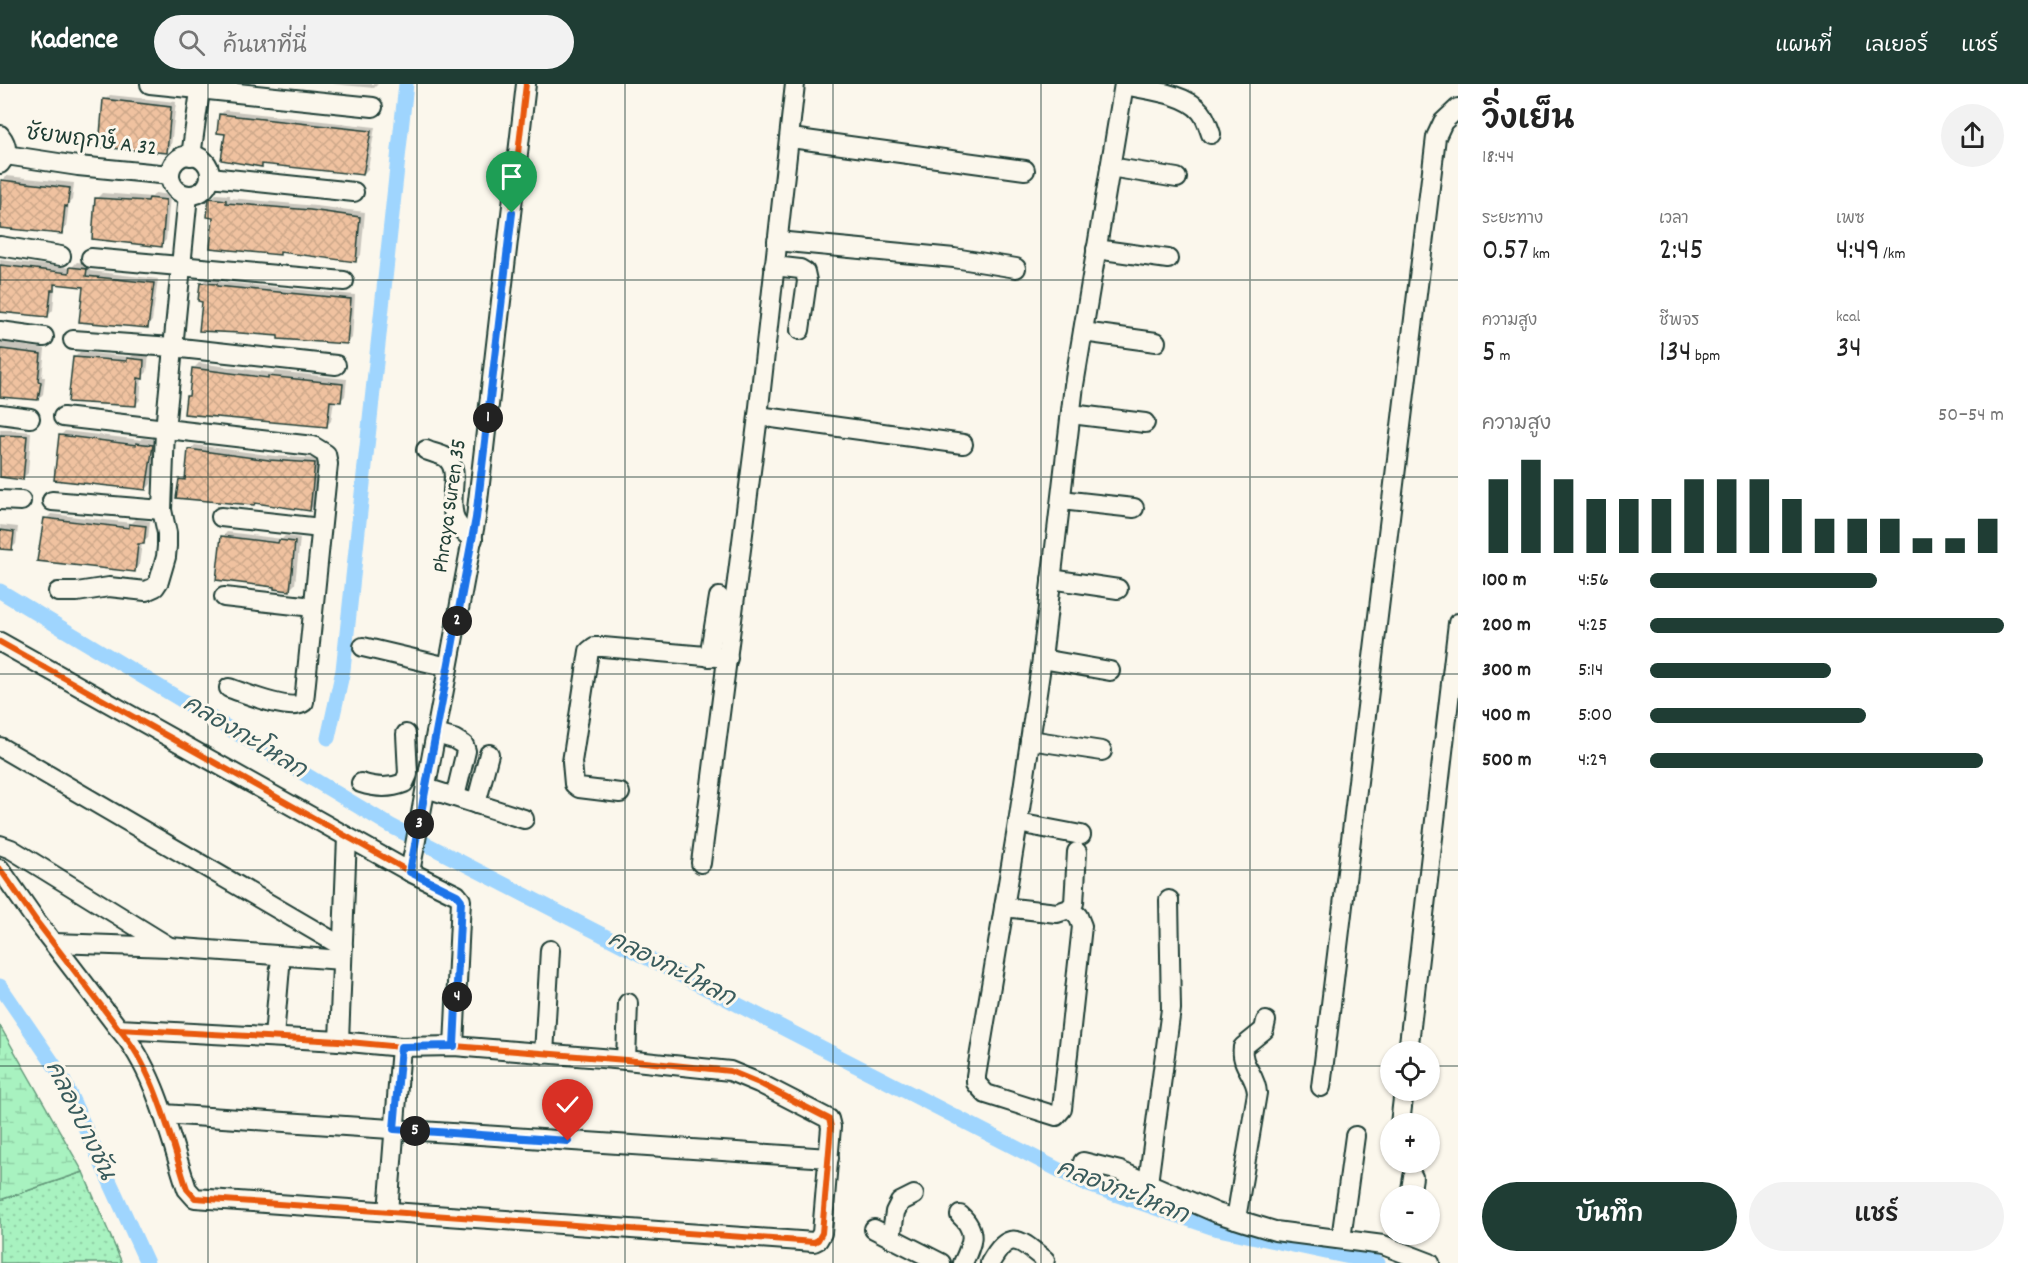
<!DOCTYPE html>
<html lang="th">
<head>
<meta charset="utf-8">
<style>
	body { margin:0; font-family:Dekko,"Playpen Sans Thai",sans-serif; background:#f2f2f2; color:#222; height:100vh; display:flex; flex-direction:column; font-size:22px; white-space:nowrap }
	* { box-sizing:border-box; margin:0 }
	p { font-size:20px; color:#767676 }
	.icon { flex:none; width:33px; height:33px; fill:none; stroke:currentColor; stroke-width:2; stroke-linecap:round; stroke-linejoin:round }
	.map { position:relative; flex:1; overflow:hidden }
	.drawer { display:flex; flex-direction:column; background:#fff; width:570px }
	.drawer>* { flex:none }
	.fabs { position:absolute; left:1380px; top:957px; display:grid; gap:12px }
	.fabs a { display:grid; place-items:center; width:60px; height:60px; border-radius:50%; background:#fff; box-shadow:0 2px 4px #0004; font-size:30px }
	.pin { position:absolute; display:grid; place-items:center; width:51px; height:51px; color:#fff; margin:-62px -26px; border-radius:50% 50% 50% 0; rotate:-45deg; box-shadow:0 0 6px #0007 }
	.pin .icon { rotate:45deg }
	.km { position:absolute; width:30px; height:30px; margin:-15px; border-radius:50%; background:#222; color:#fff; font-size:16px; line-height:30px; text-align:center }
	.round { display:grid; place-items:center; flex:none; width:63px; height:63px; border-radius:32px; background:#f2f2f2 }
	.headline { display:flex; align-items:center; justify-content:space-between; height:102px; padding:0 24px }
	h1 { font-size:33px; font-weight:600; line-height:45px }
	.metrics { display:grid; grid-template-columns:repeat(3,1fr); gap:9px; height:102px; padding:6px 24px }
	.metrics div { display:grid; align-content:center }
	.metrics b { font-size:30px; font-weight:600 }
	.metrics small { font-size:16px; font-weight:400 }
	.metrics p { font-size:16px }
	.chart { height:168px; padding:12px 24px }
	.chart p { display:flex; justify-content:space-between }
	.chart svg { width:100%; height:108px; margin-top:6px; stroke:#1f3d34; stroke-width:6 }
	.primary-button { display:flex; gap:12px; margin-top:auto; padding:12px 24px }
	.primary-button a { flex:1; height:69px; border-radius:36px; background:#1f3d34; color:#fff; font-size:24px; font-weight:600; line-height:69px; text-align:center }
	.primary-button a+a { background:#f2f2f2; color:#222 }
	ul { padding:0 24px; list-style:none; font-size:20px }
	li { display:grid; grid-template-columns:96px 72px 1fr; align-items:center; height:45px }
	li i { height:15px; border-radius:8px; background:#1f3d34 }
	header { display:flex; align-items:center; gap:36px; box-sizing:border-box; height:84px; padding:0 30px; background:#1f3d34; color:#fff }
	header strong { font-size:28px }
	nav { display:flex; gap:33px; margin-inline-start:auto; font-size:21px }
	.search { width:420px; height:54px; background:#f2f2f2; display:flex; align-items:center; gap:15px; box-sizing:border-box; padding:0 21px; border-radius:33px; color:#767676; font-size:22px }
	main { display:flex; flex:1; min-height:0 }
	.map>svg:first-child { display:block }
</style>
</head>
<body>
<header>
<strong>Kadence</strong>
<div class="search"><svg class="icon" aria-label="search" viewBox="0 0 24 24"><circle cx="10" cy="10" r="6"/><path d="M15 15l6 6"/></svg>ค้นหาที่นี่</div>
<nav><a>แผนที่</a><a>เลเยอร์</a><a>แชร์</a></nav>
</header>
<main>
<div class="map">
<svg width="1458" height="1179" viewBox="0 0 1458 1179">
	<defs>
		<pattern id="grass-dots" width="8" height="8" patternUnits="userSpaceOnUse" patternTransform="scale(1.5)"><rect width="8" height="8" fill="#a8f2c0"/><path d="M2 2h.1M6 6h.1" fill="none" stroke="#90d0a6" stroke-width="1.8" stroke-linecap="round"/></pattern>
		<pattern id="wetland-marsh" width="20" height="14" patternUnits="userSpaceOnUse" patternTransform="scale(1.5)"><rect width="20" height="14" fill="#a8f2c0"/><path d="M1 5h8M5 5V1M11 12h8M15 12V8" fill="none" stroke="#90d0a6"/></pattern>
		<pattern id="building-cross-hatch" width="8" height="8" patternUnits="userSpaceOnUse" patternTransform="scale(1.5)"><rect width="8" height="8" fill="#f0c2a0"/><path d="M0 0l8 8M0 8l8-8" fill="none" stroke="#cda88a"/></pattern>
	</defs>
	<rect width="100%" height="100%" fill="#fbf7ec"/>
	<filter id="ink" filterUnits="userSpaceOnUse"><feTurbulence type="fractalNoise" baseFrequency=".0167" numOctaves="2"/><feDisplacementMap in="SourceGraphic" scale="12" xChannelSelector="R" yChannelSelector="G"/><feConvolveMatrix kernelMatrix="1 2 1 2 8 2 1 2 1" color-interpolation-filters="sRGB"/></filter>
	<g filter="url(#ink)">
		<polygon fill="url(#grass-dots)" stroke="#64987a" stroke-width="1.5" points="83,1088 122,1179 0,1179 0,1116"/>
		<polygon fill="url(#wetland-marsh)" stroke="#64987a" stroke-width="1.5" points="0,942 83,1088 0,1116"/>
		<g fill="#0003">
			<polygon points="332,0 378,0 374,4"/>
			<polygon points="110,11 176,18 171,62 166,68 105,16"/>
			<polygon points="225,26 375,43 368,85 363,90 263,79 261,81 226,48 220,31"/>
			<polygon points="7,92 74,99 72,116 69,119 66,143 61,148 0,142 0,112 2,97"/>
			<polygon points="102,109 152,113 155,109 170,111 166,156 161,161 97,114"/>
			<polygon points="216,110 230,111 230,114 316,122 365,128 361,171 356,176 282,167 280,170 215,132 211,115"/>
			<polygon points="0,176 71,184 77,178 91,180 90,187 158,195 152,237 147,242 84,202 59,199 55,202 53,226 48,232 0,228"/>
			<polygon points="207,194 221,196 221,198 355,211 352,254 347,259 280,251 203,216 202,199"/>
			<polygon points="0,258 45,265 42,293 45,293 43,310 38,315 0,312"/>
			<polygon points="80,268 131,273 134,270 149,271 147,288 142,293 140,316 135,321 75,273"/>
			<polygon points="199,279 273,289 275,287 347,295 345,312 340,317 334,316 331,337 326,342 188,312 191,309 194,284"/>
			<polygon points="0,345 31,348 28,389 23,394 0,392"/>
			<polygon points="65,347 141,356 143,354 157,356 151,400 146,405 60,352"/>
			<polygon points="195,361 275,372 319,375 315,420 310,425 180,396 187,391 190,366"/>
			<polygon points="51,430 132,439 136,435 150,437 148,454 142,459 139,481 134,486 46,435"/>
			<polygon points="0,441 18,443 16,460 11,465 0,463"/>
			<polygon points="227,448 282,455 285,452 300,454 295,500 290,505 276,502 222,453"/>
		</g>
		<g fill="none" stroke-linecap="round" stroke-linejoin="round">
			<g stroke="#9fd5fe" stroke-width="15">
				<polyline points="0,507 391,742 1088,1101 1214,1144 1378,1179"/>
				<polyline points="328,654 343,586 406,0"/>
				<polyline points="0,902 61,991 147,1179"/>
			</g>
		</g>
		<g fill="url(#building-cross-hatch)" stroke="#1f3d34" stroke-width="1.5">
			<polygon points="103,15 171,23 167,69 99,63"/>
			<polygon points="219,30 371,47 363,91 262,80 262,83 221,76 225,50 217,49"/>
			<polygon points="1,96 70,104 67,123 65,122 62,150 0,144"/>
			<polygon points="95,114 148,117 149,114 166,116 162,163 92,155"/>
			<polygon points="209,114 226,116 226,119 310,126 360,133 356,178 280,168 280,171 210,164 213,134 207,133"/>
			<polygon points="0,181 69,189 70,183 87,185 86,192 154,199 148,244 79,238 83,203 54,200 54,206 51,206 48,233 0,228"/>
			<polygon points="200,199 217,200 217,202 351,215 347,260 278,255 278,252 240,249 199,247 202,218 198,217"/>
			<polygon points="1,265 41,270 38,297 41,298 38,316 0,313"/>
			<polygon points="73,273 127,277 127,274 144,276 143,295 138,294 136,322 68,318"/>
			<polygon points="192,284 268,294 268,292 343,300 341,318 330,317 327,343 184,330 186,312 189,312"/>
			<polygon points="0,351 27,352 23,396 0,393"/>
			<polygon points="59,351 136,361 136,359 153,361 146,406 54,396"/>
			<polygon points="188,365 269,376 315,379 310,427 255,419 254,421 229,419 176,414 179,395 185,396"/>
			<polygon points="44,434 129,444 129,440 146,442 144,460 138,460 135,488 37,477"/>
			<polygon points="0,446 14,448 12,466 0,465"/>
			<polygon points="221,452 278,459 279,456 295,458 290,507 274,505 274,503 216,496"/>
		</g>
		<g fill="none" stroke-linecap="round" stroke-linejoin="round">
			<defs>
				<g id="minor">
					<polyline points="150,0 373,23"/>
					<path d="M1124,1C1146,6 1186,9 1201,28C1206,34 1208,42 1211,50"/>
					<path d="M0,51C8,61 8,70 0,80"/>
					<polyline points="791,54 1025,86"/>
					<polyline points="6,71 78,82 170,91"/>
					<circle cx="190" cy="91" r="20"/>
					<polyline points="191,72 201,0"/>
					<polyline points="1110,83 1177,94"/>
					<polyline points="210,93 354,108"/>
					<polyline points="777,157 954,174 1016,184"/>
					<polyline points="0,162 61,172"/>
					<polyline points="1096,165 1168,175"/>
					<polyline points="91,174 344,197"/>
					<polyline points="774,182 800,185 805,188 807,197 800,246"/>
					<polyline points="0,247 44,253"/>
					<polyline points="1083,248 1156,258"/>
					<polyline points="73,256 172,263 336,281"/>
					<polyline points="0,330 30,334"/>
					<polyline points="1071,330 1145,339"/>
					<polyline points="758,332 963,360"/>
					<path d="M63,333L313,362L326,370L328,380L304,618C291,629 245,609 229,604"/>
					<path d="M426,366C432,369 440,370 445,373C469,390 432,430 473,455"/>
					<polyline points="0,416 21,417"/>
					<polyline points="1061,416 1134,424"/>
					<polyline points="52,417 162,426"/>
					<polyline points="221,433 321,444"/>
					<polyline points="1051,495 1118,505"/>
					<polyline points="58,508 77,508 109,503 146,507 155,503 159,497 166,473 167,462 167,449 162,426 165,346 188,111"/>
					<polyline points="224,513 313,523"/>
					<polyline points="0,558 410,788 476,434 526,0"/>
					<polyline points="363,563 448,583"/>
					<polyline points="709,573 719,513"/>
					<polyline points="1042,575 1110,587"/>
					<polyline points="436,650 454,655 464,661 466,667 455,713"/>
					<polyline points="1030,656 1102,667"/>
					<polyline points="0,663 343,863"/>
					<path d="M361,699C376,704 389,705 404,699L408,690L406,650"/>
					<polyline points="426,704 524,735"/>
					<polyline points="620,709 579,704 574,700 572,678 589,567 594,563 603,563 728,574"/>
					<polyline points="476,720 489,670"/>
					<polyline points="1018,739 976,992 976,999 986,1010 1056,1032 1062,1025 1082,842 1078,832 1069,825"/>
					<polyline points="1081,751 1018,739 1042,575 1074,301 1124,0"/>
					<polyline points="0,761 11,765 168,862"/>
					<polyline points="701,779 758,332 795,0"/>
					<path d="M0,785L37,838L119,945C155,985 170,1054 187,1105L195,1114L814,1158L818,1156L822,1149L831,1043L829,1035L759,999L730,987L626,976L454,962L401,963L339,957L119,945"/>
					<polyline points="410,788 457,811 461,816 454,962"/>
					<polyline points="1004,823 1057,829 1069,825 1074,819 1077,768"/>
					<polyline points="54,859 169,863 342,876"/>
					<polyline points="274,953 280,883"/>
					<polyline points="339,957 347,753"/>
					<polyline points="1408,968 1458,539"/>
					<polyline points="544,970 550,866"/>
					<polyline points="626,976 628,919"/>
					<polyline points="1321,1003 1436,53 1443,38 1458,24"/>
					<polyline points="163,1030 829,1074"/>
					<polyline points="1400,1040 1404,1006"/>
					<polyline points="1083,1078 1120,1087 1217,1129 1245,1138 1275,1147 1383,1161 1430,1179"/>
					<polyline points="1148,1099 1171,925 1169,816"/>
					<polyline points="1410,1112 1413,1093"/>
					<polyline points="388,1128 401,963"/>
					<path d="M960,1131C978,1147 972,1160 963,1179"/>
					<path d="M1236,1135L1257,1009C1256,990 1240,982 1243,963L1264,946L1266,937"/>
					<polyline points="874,1145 941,1179"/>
					<polyline points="891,1154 895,1128 900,1118 914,1111"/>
					<polyline points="1341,1155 1355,1052"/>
					<path d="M990,1179C1010,1144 1019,1155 1045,1176"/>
				</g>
			</defs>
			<use href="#minor" stroke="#1f3d34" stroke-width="22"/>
			<use href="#minor" stroke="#fbf7ec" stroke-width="18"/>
			<defs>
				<g id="cycleway">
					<polyline points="0,558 410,788 476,434 526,0"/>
					<path d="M0,785L37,838L119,945C155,985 170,1054 187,1105L195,1114L814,1158L818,1156L822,1149L831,1043L829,1035L759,999L730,987L626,976L454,962L401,963L339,957L119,945"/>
				</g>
			</defs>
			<use href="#cycleway" stroke="#fbf7ec" stroke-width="10"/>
			<use href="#cycleway" stroke="#e8590c" stroke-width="6"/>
		</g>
	</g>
	<g fill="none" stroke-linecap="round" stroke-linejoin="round" filter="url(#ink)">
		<defs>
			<polyline id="route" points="512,129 476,434 410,788 457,811 461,816 454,962 401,963 394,1045 568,1057"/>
		</defs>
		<use href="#route" stroke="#fff" stroke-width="12"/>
		<use href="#route" stroke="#1a73e8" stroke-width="8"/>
	</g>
	<path fill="none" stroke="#1f3d34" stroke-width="1.5" stroke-opacity="0.55" d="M208,0V1179M417,0V1179M625,0V1179M833,0V1179M1041,0V1179M1250,0V1179M0,196H1458M0,393H1458M0,590H1458M0,786H1458M0,982H1390M1430,982H1458"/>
	<g text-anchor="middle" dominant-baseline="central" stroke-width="6" stroke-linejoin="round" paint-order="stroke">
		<g font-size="22" fill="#1f3d34" stroke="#fbf7ec">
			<text transform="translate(91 58) rotate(7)">ชัยพฤกษ์ A 32</text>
			<text transform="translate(451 422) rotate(-82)">Phraya Suren 35</text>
		</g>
		<g font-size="24" font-style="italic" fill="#395b5c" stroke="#fbf7ec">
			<text transform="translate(244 654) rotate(31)">คลองกะโหลก</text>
			<text transform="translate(671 886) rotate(27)">คลองกะโหลก</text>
			<text transform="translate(79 1037) rotate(64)">คลองบางชัน</text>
			<text transform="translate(1122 1109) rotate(21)">คลองกะโหลก</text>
		</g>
	</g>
</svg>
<div class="fabs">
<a><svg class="icon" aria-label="locate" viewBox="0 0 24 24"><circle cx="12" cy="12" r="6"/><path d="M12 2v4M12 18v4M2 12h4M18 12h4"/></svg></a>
<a>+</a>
<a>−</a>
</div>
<div class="pin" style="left:512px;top:129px;background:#1e9e55"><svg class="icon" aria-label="arrive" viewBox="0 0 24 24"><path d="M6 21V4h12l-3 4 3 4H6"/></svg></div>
<div class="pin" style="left:568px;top:1057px;background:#d93025"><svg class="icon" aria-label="check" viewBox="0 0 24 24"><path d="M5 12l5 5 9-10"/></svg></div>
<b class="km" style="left:488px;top:334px">1</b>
<b class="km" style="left:457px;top:537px">2</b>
<b class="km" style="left:419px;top:740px">3</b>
<b class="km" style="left:457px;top:913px">4</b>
<b class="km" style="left:415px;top:1047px">5</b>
</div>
<section class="drawer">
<div class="headline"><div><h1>วิ่งเย็น</h1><p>18:44</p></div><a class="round"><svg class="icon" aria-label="share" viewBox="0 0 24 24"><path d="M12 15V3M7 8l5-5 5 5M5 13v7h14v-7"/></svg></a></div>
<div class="metrics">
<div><p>ระยะทาง</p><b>0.57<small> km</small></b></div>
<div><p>เวลา</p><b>2:45</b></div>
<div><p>เพซ</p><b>4:49<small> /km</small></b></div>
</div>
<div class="metrics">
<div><p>ความสูง</p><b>5<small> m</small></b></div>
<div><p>ชีพจร</p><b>134<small> bpm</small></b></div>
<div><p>kcal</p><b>34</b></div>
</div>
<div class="chart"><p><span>ความสูง</span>50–54 m</p>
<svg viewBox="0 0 160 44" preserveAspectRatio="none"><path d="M5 44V14M15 44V6M25 44V14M35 44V22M45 44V22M55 44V22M65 44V14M75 44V14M85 44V14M95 44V22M105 44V30M115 44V30M125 44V30M135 44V38M145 44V38M155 44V30"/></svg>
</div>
<ul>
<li><b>100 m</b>4:56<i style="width:64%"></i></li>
<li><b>200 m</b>4:25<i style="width:100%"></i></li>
<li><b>300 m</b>5:14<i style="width:51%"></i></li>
<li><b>400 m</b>5:00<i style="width:61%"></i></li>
<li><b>500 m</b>4:29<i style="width:94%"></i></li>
</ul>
<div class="primary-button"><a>บันทึก</a><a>แชร์</a></div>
</section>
</main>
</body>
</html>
